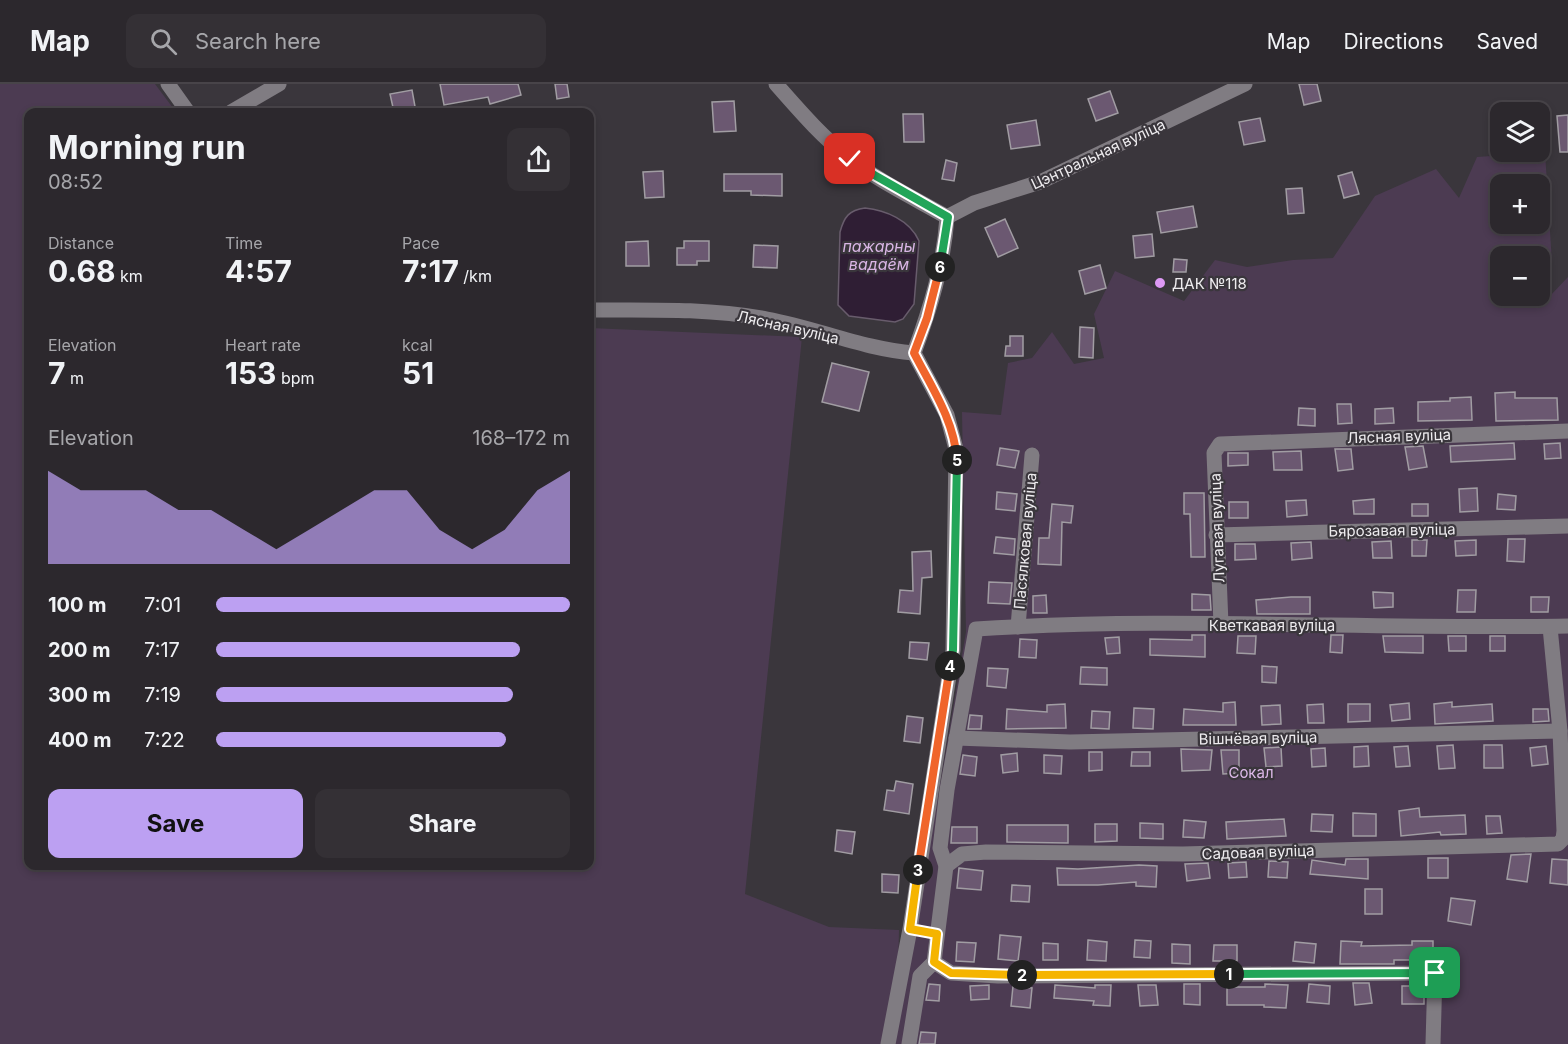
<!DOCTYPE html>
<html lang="en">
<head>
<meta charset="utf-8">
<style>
	body { margin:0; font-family:Inter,sans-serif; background:#343035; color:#f1f3f6; height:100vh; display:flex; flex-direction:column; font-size:22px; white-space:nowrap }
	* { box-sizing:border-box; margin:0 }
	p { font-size:20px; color:#a6a6aa }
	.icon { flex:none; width:33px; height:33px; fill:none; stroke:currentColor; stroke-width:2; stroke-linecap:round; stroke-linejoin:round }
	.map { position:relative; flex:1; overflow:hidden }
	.drawer { position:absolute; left:24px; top:24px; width:570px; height:762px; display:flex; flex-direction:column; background:#2c282d; border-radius:12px; box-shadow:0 3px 9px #0003,0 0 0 2px #484449 }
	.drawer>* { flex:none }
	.tools { position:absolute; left:1490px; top:18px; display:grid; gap:12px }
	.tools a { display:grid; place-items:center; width:60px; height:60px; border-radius:12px; background:#2c282d; box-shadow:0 3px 9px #0003,0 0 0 2px #484449; font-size:30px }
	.pin { position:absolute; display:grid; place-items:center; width:51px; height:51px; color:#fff; margin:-26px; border-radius:12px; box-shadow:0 3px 9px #0006 }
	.km { position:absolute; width:30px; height:30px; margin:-15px; border-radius:50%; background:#222; color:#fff; font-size:16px; line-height:30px; text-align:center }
	.round { display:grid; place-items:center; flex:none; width:63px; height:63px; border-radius:12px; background:#343035 }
	.summary { display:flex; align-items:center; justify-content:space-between; height:102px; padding:0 24px }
	h1 { font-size:33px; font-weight:700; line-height:45px }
	.stats { display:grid; grid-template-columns:repeat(3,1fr); gap:9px; height:102px; padding:6px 24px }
	.stats div { display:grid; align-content:center }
	.stats b { font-size:30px; font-weight:700 }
	.stats small { font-size:16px; font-weight:400 }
	.stats p { font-size:16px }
	.chart { height:168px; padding:12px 24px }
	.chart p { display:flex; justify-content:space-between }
	.chart svg { width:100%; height:108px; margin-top:6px; fill:#bca0f2; opacity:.7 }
	.action { display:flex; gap:12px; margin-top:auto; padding:12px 24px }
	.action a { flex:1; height:69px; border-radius:12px; background:#bca0f2; color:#111; font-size:24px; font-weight:700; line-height:69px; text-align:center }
	.action a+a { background:#343035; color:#f1f3f6 }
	ul { padding:0 24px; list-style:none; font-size:20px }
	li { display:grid; grid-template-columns:96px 72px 1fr; align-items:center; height:45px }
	li i { height:15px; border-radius:8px; background:#bca0f2 }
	header { display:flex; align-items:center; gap:36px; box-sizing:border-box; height:84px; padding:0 30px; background:#2c282d; border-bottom:2px solid #484449 }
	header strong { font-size:28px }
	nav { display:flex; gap:33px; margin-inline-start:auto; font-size:21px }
	.search { width:420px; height:54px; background:#343035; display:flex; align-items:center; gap:15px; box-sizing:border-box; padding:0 21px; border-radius:12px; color:#a6a6aa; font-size:22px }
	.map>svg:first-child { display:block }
</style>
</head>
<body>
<header>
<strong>Map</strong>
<div class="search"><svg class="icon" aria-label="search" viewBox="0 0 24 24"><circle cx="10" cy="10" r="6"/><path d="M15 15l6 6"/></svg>Search here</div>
<nav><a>Map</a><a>Directions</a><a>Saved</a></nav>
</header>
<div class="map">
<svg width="1568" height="960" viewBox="0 0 1568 960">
	<rect width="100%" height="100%" fill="#3a363c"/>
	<path fill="#4c3b52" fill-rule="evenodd" d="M0,0H155L176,28H28V782H590V244L802,253L745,810L829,843L899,846L897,929L903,918L966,548L962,328L1001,331L1008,279L1032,274L1052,248L1074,280L1104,274L1094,230L1115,187L1184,217L1215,176L1247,183L1293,176L1333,174L1375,112L1436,85L1459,114L1477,73L1545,68L1552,179L1550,212L1568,193V960H0ZM1500,100H1539V140H1500ZM1500,172H1539V212H1500Z"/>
	<path fill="#2f1e34" stroke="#685c6c" stroke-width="1.5" d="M865,124C885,126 910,136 919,157L914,220L903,235L895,238L849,232L838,221L840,148C844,133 849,126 865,124Z"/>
	<g fill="#6b5871" stroke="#a19da3" stroke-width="1.5">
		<polygon points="440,0 518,0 521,11 490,20 488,13 444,21"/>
		<polygon points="555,0 567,0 569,13 557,15"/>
		<polygon points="1299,0 1317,0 1321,17 1304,21"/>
		<polygon points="412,6 416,28 394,28 390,10"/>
		<polygon points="1110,7 1118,29 1096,37 1088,15"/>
		<polygon points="734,17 736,47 714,48 712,18"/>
		<polygon points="903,30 923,30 924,58 904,58"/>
		<polygon points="1568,31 1568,68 1560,68 1557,32"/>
		<polygon points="1260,34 1265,57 1244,61 1239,38"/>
		<polygon points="1036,36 1040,61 1011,65 1007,41"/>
		<polygon points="946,76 957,79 954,97 942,95"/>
		<polygon points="663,87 664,113 645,114 643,88"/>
		<polygon points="1352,88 1359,110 1344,114 1338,92"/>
		<polygon points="724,90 782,90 782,112 751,111 751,107 724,107"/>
		<polygon points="1302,104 1304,129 1288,130 1286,105"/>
		<polygon points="1193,122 1197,143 1161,149 1157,128"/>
		<polygon points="1005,135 1018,164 998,173 985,144"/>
		<polygon points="1152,150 1154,172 1135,174 1133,152"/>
		<polygon points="648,157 649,182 626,182 626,158"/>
		<polygon points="684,157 709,157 709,177 697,177 697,181 677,181 677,164 684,164"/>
		<polygon points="754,161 778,162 777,184 753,183"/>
		<polygon points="1174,175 1187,176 1186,188 1173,188"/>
		<polygon points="1100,181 1106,204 1085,210 1079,187"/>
		<polygon points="1080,243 1094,244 1093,274 1079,273"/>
		<polygon points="1010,252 1023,252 1023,272 1005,272 1006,262 1010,262"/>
		<polygon points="832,279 869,288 859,327 822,318"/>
		<polygon points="1515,308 1515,314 1557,314 1558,336 1496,337 1495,309"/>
		<polygon points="1471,313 1472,336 1418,337 1418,318 1450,317 1450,314"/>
		<polygon points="1337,320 1351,320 1352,339 1338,340"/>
		<polygon points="1299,324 1315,325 1315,342 1298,341"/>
		<polygon points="1393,324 1394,339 1375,340 1375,325"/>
		<polygon points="1514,359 1515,375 1451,378 1450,362"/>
		<polygon points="1560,359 1561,374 1545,375 1544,360"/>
		<polygon points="1423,362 1427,383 1409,386 1405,363"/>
		<polygon points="1000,364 1019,367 1015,384 997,381"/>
		<polygon points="1335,365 1351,365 1353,385 1338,387"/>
		<polygon points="1301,367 1302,386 1274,386 1273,368"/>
		<polygon points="1228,369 1248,369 1248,381 1228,382"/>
		<polygon points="1477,404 1478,427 1460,428 1459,405"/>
		<polygon points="997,408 1017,410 1015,427 996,425"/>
		<polygon points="1184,409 1204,409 1205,473 1191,473 1190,430 1184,430"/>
		<polygon points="1498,410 1516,412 1515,426 1497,425"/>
		<polygon points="1374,415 1374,430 1354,430 1353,417"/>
		<polygon points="1306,416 1307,431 1287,433 1286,417"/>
		<rect x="1229" y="418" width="19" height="16"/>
		<polygon points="1052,420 1073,422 1071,439 1062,438 1061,481 1038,480 1039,454 1049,454"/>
		<rect x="1412" y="420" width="16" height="12"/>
		<polygon points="996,453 1015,455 1014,471 994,469"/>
		<polygon points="1508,455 1525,455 1524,478 1507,477"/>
		<polygon points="1412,456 1427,456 1426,472 1412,472"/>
		<polygon points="1476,456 1476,471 1456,472 1455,457"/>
		<polygon points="1391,457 1392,474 1373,474 1372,458"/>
		<polygon points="1311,458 1312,474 1292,476 1291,459"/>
		<polygon points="1235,460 1255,460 1256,475 1235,476"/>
		<polygon points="931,467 932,493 922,494 920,530 898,528 900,506 913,507 912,468"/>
		<polygon points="989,498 1012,499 1010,520 988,519"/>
		<polygon points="1458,506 1476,506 1475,528 1457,528"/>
		<polygon points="1373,508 1393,509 1393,523 1374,524"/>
		<polygon points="1192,510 1210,511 1211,526 1192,526"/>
		<polygon points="1046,511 1047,529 1033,529 1033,512"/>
		<polygon points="1291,513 1310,513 1310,530 1257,530 1256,516"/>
		<polygon points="1531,513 1549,513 1548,528 1531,528"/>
		<polygon points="1192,551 1205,551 1205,573 1150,571 1150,555 1192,556"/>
		<polygon points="1331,551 1343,551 1342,569 1330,568"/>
		<polygon points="1238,552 1256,552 1255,570 1237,569"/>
		<polygon points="1383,552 1423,552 1423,569 1385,568"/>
		<polygon points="1448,552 1466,552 1466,567 1449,567"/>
		<rect x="1490" y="552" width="15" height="15"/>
		<polygon points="1119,553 1120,569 1107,570 1105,554"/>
		<polygon points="1020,555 1037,556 1036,574 1019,573"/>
		<polygon points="910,558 929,559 927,576 909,574"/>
		<polygon points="1262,582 1277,583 1276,599 1262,598"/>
		<polygon points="1081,583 1107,584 1107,601 1080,600"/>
		<polygon points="988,584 1008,585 1006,604 987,602"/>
		<polygon points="1235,618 1236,641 1183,641 1184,625 1223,628 1223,619"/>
		<polygon points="1452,618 1452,623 1492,620 1493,637 1435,640 1434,620"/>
		<polygon points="1409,619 1410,635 1392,637 1390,621"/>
		<polygon points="1065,620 1066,644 1006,645 1007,625 1047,628 1047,621"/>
		<polygon points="1323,620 1324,639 1308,639 1307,621"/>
		<polygon points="1348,620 1370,620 1370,637 1348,638"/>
		<polygon points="1280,621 1281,640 1262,641 1261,622"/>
		<polygon points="1134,624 1154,625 1153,645 1133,644"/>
		<polygon points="1533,625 1548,625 1549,637 1533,638"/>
		<polygon points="1092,627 1110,628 1109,645 1091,644"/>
		<polygon points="970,631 982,632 981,645 968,645"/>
		<polygon points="907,632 923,634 920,659 904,657"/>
		<polygon points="1453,661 1455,684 1439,685 1437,662"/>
		<polygon points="1484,661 1502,661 1503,684 1484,684"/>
		<polygon points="1368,662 1369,682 1354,683 1354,663"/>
		<polygon points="1408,662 1410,682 1396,683 1394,663"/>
		<polygon points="1546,662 1548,680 1532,682 1530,664"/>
		<polygon points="1281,663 1282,682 1266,683 1264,664"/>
		<polygon points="1325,664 1326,682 1312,683 1311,665"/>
		<polygon points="1181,665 1212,666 1210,686 1182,687"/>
		<polygon points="1221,666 1239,666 1239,689 1223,690"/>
		<polygon points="1089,668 1102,668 1102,686 1089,687"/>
		<polygon points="1132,668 1150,668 1150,682 1131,682"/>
		<polygon points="1017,669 1018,687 1003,689 1001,671"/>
		<polygon points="963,671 977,673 975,692 960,690"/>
		<polygon points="1044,671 1062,672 1061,690 1044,689"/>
		<polygon points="896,697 913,700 909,730 884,726 887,706 894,707"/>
		<polygon points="1419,724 1420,733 1465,731 1466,750 1441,751 1440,748 1401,752 1399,727"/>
		<polygon points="1353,729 1376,730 1376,752 1353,752"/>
		<polygon points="1312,730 1333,731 1332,748 1311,747"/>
		<polygon points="1486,732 1500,732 1502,749 1487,750"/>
		<polygon points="1284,735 1286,752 1227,755 1226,738"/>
		<polygon points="1184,736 1206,738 1204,754 1183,753"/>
		<polygon points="1140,739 1163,740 1163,755 1140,754"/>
		<polygon points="1095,740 1117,740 1117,757 1095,758"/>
		<polygon points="1007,741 1068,741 1068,759 1007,758"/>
		<polygon points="952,743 977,743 977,759 951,759"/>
		<polygon points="837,746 855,748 852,770 835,767"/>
		<polygon points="1531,770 1527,798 1507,795 1511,771"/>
		<rect x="1428" y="774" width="20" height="20"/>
		<polygon points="1346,775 1368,775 1368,795 1310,790 1312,776 1345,781"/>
		<polygon points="1552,775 1568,776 1568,801 1550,799"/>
		<polygon points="1269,777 1288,778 1287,794 1268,793"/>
		<polygon points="1246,778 1247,793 1229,794 1228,779"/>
		<polygon points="1208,779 1210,794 1187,797 1185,780"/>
		<polygon points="1139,781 1157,782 1156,803 1136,802 1136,798 1098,801 1058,801 1057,784 1078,785"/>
		<polygon points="959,784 983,787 981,806 957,804"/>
		<polygon points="882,790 899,791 898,809 882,808"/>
		<polygon points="1012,801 1030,802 1029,818 1011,817"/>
		<rect x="1365" y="805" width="17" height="25"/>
		<polygon points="1451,814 1475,817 1471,841 1448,837"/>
		<polygon points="1000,851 1021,853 1018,877 998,875"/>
		<polygon points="1088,856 1107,858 1106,877 1087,876"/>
		<polygon points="1135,856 1151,857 1150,874 1134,873"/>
		<polygon points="1341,857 1362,858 1361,862 1412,861 1412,857 1433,857 1433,876 1394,876 1394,880 1340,880"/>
		<polygon points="957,858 976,859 974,878 956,877"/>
		<polygon points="1295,858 1316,860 1314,879 1293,877"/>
		<polygon points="1043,859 1058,860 1058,876 1043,876"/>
		<polygon points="1172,860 1190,861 1190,880 1172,879"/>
		<polygon points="1214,861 1237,861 1237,877 1213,877"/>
		<polygon points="1353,899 1369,899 1372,919 1355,921"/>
		<polygon points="929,900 940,901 939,917 926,916"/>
		<polygon points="1184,900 1200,900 1200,921 1184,920"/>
		<polygon points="1265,900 1288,901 1286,924 1264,923 1264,921 1227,921 1227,903 1265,903"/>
		<polygon points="1309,900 1330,902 1329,920 1307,918"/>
		<polygon points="989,901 989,915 971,916 970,902"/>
		<polygon points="1055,901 1095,904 1095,901 1111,901 1110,922 1093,921 1094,917 1054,914"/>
		<polygon points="1138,901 1156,901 1158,921 1140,922"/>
		<polygon points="1013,902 1032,904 1030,924 1011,922"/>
		<rect x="1402" y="902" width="22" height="18"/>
		<polygon points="921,948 936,949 935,960 919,960"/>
	</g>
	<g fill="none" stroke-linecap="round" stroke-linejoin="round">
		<g stroke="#807c82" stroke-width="15">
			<polyline points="168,0 188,28"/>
			<path d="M776,0C799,26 821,52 848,73C878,97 914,114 947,133C944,180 930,225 914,269L947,331L956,365L953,566L910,845L888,960"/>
			<polyline points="231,28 279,0"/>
			<polyline points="947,133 974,119 1040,98 1245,0"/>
			<path d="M590,226C649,226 708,224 767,235C817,244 863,265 914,269"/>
			<polyline points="1216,451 1568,442"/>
			<polyline points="1221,540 1214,369 1220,360 1568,347"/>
			<polyline points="1018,543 1032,371"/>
			<polyline points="956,654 1070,658 1560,647"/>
			<polyline points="946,782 962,770 986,768 1183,770 1558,760 1563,755 1564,747 1560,647 1550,543"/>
			<polyline points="934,878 951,889 998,892 1435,889 1433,960"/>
			<path d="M909,960L920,892L934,878L946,782L940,764L947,706L976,545C1173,532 1371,546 1568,542"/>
		</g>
	</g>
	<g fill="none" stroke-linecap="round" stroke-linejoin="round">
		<defs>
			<polyline id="split-1" points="1229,890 1435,889"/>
			<polyline id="split-2" points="1022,891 1229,890"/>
			<polyline id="split-3" points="918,786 910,845 937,850 934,878 951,889 1022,891"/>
			<polyline id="split-4" points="918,786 950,582"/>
			<polyline id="split-5" points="950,582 953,566 957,376"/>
			<path id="split-6" d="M940,183L927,234L914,269C932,304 954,336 957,376"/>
			<polyline id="split-7" points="850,75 876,92 948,133 940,183"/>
		</defs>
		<use href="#split-1" stroke="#fff" stroke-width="12"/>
		<use href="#split-2" stroke="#fff" stroke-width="12"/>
		<use href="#split-3" stroke="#fff" stroke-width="12"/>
		<use href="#split-4" stroke="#fff" stroke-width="12"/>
		<use href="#split-5" stroke="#fff" stroke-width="12"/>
		<use href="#split-6" stroke="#fff" stroke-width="12"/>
		<use href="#split-7" stroke="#fff" stroke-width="12"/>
		<use href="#split-1" stroke="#22a559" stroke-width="8"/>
		<use href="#split-2" stroke="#f5b400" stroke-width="8"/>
		<use href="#split-3" stroke="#f5b400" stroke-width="8"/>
		<use href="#split-4" stroke="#f0652b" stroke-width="8"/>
		<use href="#split-5" stroke="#22a559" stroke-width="8"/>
		<use href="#split-6" stroke="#f0652b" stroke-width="8"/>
		<use href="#split-7" stroke="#22a559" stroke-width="8"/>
	</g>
	<circle fill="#dd99f4" stroke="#3a363c" stroke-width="2" cx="1160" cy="199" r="6"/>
	<g text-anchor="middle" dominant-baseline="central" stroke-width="4.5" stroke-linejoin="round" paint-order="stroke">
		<g font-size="15" fill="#eeecef" stroke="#3a363c">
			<text transform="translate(1098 70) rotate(-25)">Цэнтральная вуліца</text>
			<text transform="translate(788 243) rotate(13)">Лясная вуліца</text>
			<text transform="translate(1399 352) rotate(-2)">Лясная вуліца</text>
			<text transform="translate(1217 444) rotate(-92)">Лугавая вуліца</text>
			<text transform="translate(1392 446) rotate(-1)">Бярозавая вуліца</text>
			<text transform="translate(1025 457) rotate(-85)">Пасялковая вуліца</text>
			<text x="1272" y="541">Кветкавая вуліца</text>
			<text transform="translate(1258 654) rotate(-1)">Вішнёвая вуліца</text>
			<text transform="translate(1258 768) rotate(-2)">Садовая вуліца</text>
		</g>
		<g font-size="15" fill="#eeecef" stroke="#3a363c" text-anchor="start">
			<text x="1172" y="199">ДАК №118</text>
		</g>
		<g font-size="15" fill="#ddb9e9" stroke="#3a363c">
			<text x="1251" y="688">Сокал</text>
		</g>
		<g font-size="16" font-style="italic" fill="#d9b6e5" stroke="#3a363c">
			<text x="879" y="162">пажарны<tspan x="879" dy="18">вадаём</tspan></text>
		</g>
	</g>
</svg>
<div class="tools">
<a><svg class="icon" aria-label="layers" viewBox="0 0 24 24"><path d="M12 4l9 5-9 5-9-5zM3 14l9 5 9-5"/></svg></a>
<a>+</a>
<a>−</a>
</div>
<div class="pin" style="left:1435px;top:889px;background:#1e9e55"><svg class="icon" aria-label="arrive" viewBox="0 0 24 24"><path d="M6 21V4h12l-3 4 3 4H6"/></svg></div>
<div class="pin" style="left:850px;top:75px;background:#d93025"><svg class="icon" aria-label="check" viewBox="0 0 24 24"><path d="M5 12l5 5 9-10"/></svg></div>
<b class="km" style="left:1229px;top:890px">1</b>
<b class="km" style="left:1022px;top:891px">2</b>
<b class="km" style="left:918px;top:786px">3</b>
<b class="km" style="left:950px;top:582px">4</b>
<b class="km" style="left:957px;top:376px">5</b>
<b class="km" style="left:940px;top:183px">6</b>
<section class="drawer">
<div class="summary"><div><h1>Morning run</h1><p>08:52</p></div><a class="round"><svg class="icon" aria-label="share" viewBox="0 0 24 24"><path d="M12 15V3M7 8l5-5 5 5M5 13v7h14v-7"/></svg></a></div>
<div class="stats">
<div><p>Distance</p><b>0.68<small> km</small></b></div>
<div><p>Time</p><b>4:57</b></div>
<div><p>Pace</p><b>7:17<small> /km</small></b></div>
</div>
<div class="stats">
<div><p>Elevation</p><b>7<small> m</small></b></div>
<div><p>Heart rate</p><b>153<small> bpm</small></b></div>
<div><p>kcal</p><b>51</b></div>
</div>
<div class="chart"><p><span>Elevation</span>168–172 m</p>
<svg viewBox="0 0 160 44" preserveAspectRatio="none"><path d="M0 44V6L10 14L20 14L30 14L40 22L50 22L60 30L70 38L80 30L90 22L100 14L110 14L120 30L130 38L140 30L150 14L160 6V44z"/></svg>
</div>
<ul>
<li><b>100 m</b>7:01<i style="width:100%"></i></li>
<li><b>200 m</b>7:17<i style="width:86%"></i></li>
<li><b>300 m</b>7:19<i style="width:84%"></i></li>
<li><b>400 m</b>7:22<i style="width:82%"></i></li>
</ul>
<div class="action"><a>Save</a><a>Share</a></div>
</section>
</div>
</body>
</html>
